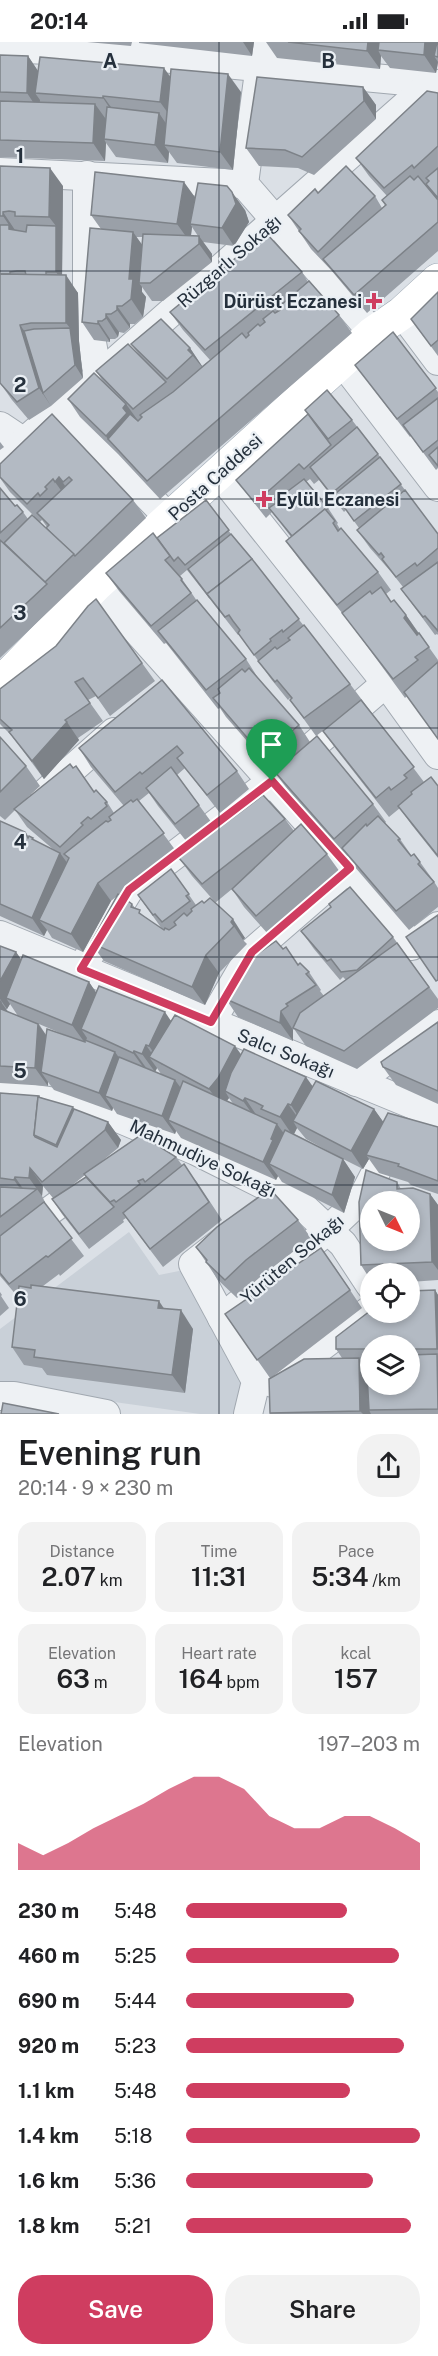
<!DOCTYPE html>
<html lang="en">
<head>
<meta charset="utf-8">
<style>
	body { margin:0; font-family:"Public Sans",sans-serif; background:#f2f2f2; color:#202124; height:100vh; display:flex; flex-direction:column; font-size:22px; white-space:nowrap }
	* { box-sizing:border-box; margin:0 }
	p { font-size:20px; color:#757577 }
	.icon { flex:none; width:33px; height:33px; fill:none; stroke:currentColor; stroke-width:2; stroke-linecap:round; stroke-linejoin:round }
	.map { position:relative; height:1372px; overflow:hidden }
	.sheet { display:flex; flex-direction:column; background:#fff; flex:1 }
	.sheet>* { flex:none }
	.needle { width:39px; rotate:133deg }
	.controls { position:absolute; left:360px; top:1149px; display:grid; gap:12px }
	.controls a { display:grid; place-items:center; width:60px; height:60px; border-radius:50%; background:#fff; box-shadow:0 3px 9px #0003; font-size:30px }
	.pin { position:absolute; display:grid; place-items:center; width:51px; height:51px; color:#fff; margin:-62px -26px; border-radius:50% 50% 50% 0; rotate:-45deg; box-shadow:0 0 6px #0007 }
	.pin .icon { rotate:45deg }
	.round { display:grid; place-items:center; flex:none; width:63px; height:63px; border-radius:24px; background:#f2f2f2 }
	.summary { display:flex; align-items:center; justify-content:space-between; height:102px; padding:0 18px }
	h1 { font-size:33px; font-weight:600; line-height:45px }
	.metrics { display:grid; grid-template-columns:repeat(3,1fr); gap:9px; height:102px; padding:6px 18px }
	.metrics div { display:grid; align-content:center; border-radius:15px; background:#f2f2f2; text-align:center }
	.metrics b { font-size:26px; font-weight:600 }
	.metrics small { font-size:16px; font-weight:400 }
	.metrics p { font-size:16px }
	.chart { height:168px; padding:12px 18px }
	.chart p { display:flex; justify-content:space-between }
	.chart svg { width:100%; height:108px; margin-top:6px; fill:#cf3d60; opacity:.7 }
	.primary-button { display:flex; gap:12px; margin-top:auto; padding:12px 18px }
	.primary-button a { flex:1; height:69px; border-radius:24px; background:#cf3d60; color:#fff; font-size:24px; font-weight:600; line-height:69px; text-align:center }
	.primary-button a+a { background:#f2f2f2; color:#202124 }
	ul { padding:0 18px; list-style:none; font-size:20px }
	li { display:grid; grid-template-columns:96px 72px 1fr; align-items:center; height:45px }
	li i { height:15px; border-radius:8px; background:#cf3d60 }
	.status { display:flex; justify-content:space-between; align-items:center; height:42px; padding:0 30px; background:#fff; direction:ltr }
	.status svg { height:16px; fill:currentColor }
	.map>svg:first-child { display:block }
</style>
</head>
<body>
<div class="status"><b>20:14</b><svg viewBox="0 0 49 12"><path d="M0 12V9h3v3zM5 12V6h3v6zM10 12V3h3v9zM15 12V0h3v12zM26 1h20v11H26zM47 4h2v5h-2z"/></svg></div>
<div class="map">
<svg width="438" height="1372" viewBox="0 0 438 1372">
	<rect width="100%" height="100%" fill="#dbe0e6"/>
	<polygon fill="#c9d0d8" points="129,1190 159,1233 184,1228 248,1337 235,1372 200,1372 0,1344 0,1287"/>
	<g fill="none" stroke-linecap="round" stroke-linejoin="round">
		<defs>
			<g id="minor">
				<polyline points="263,0 244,142 373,291"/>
				<polyline points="0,6 98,10 438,42"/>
				<polyline points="0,130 244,142"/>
				<polyline points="87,133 87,272 98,335"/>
				<polyline points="402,271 438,319"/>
				<polyline points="343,321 438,445"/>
				<polyline points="62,366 170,477"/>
				<polyline points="0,384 24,400"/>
				<polyline points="0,421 431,41"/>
				<polyline points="219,431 386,641 438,713"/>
				<polyline points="96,543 349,826 412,904 438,884"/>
				<polyline points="45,751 114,690"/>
				<polyline points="0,893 438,1073"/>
				<polyline points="81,927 129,848 272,739 386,641"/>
				<polyline points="211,980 252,910 349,826"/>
				<polyline points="356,1040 438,982"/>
				<polyline points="0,1052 92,1065 196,1109 298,1160 343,1202 370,1243"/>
				<polyline points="233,1191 193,1222 256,1339 248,1372"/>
				<polyline points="0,1205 88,1141"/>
				<polyline points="222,1276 328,1188 363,1155 395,1093"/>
				<polyline points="273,1341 370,1268"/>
				<polyline points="0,1354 14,1354 106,1372"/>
			</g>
			<polyline id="major" points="0,642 96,543 373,291 402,271 438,238"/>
		</defs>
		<use href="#minor" stroke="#a1a8b0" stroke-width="30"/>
		<use href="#major" stroke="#9ba6b2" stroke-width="34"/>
		<use href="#minor" stroke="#eef1f4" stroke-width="28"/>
		<use href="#major" stroke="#fff" stroke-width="33"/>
	</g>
	<g fill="#9aa0a8" fill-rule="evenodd">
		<polygon points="87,0 132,0 131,4"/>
		<polygon points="139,0 254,0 252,14 139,1"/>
		<polygon points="266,0 438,0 438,20 436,31 390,26 381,14 380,27 277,16"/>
		<polygon points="0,13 28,14 38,29 170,34 241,50 233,128 177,121 169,110 168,121 116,115 106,101 105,119 0,115"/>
		<polygon points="363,45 376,63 376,77 314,133 298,126 259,124 246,106"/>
		<polygon points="438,51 438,209 367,271 331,228 311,207 288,173 318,151 375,154 382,166 385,163 382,158 387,154 369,134 356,116"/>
		<polygon points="0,124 63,144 62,233 78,251 79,299 83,336 51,364 29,378 12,358 0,341"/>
		<path d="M195,156L245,168L249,180L234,204L203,200L212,212V220L163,259H152L142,245V250L146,255L143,275L135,282H130V286L124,291L119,290L118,295L115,297H110V300L94,298L82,280L101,187L91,173ZM192,185L198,194H191ZM136,195H143L142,204Z"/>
		<polygon points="302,230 308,240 339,273 352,291 160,457 118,412 80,375 68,357 104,341 96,329 140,314 131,302 190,306 202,324 210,318 183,288 170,270"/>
		<polygon points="438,250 438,314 411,277"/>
		<polygon points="393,290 438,350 438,426 436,428 411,394 410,395 355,323"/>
		<path d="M52,372L133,458L146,476L0,616V446L15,464L23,470L28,477L34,474L10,450L0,436V422ZM42,478L47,485L46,486L40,480Z"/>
		<polygon points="308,372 352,378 378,412 438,492 438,593 437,592 435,593 401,547 403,545 392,531 370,506 357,488 359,486 346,468 344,470 319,438 314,442 310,437 306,440 328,466 338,481 337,482 340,487 378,530 391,548 386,552 391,560 406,573 438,618 438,697 407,654 405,656 350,581 299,517 286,499 291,495 272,470 266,476 236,438"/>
		<polygon points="0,400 4,405 0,408"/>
		<polygon points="206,458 231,492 350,642 424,740 438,744 438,816 411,782 400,766 389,775 336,707 323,689 324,688 316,694 290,658 291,657 290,656 288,658 271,637 239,592 238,593 187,528 180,534 197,559 246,617 258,636 299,683 310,700 373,762 386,780 385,781 400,797 411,813 420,820 433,838 438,846 438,865 409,888 354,824 348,814 346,815 288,748 276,732 226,675 220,666 218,667 166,601 164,602 119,549 106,531 157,496"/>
		<polygon points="142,621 155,639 110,674 96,654 88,658 103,679 78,696 79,698 44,737 12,694 0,682 0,647"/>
		<polygon points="162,638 237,729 249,747 220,771 185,726 177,733 212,781 187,800 158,764 149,751 139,759 176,809 119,853 132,862 135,866 145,875 162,887 138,853 171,827 196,863 215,860 192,834 179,816 285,777 294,789 327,812 340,830 268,892 244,865 232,847 215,861 245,896 243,898 247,902 219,931 205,963 104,919 91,901 117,854 111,859 83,910 52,896 47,888 44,894 0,874 0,779 25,790 29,795 35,799 54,808 27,785 15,768 5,778 0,774 0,695 26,724 40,744 27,756 94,750 107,760 114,771 124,764 91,725 79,706"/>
		<polygon points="301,889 393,895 438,957 438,966 357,1027 306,1004 294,987 293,988 293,999 238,975 226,957 298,923 309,930 321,948 320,949 324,954 346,938 343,935 340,938 314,907"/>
		<path d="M0,904L16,910L21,917L89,940L96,951L171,979L241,1013L313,1044L374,1067L383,1080L438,1085V1152L411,1143L408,1140L379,1131L369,1117L363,1127L343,1117L355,1135L344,1171L282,1140L278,1134L276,1138L181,1096L176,1089L175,1092L117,1072L113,1066L112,1069L54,1048L48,1040V1044L0,1041ZM10,962L18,974L8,970L6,967H7ZM39,982L67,994L46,993ZM157,1026L161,1032L155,1030ZM229,1056L234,1063L227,1059ZM297,1086L306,1097L341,1116L294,1092Z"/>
		<polygon points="438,980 438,1062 396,1043 383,1025"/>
		<path d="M0,1051L39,1054L40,1055L108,1080L121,1098L118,1106L96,1124L176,1115L182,1123L197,1140L222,1178L163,1225L126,1176L123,1178L124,1180L89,1207L62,1172L52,1157L53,1156L43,1144L42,1154L45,1160L44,1161L84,1214L60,1234L59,1232L43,1244L164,1266L193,1287L185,1351L47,1333L42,1326L24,1323L12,1305L18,1255L0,1234ZM85,1133L86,1135L70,1145Z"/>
		<polygon points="397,1140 401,1147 430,1152 438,1163 438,1238 410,1240 410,1232 370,1232 370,1237 361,1223"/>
		<polygon points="298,1178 311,1196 259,1236 237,1256 218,1238 196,1205"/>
		<path d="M334,1224L362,1266L271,1336L342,1316L336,1307L410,1270L435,1248L438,1253V1372H270V1336L225,1272ZM370,1304H410V1342H370Z"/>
		<polygon points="0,1250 2,1253 1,1254 9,1266 0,1274"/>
	</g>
	<g fill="#7d8288">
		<polygon points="243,0 254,0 252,14"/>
		<polygon points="368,0 383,0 378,8 381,14 380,27 367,9"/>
		<polygon points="425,0 438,0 434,14 438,20 436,31 424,13"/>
		<polygon points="28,14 40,32 35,51 40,58 39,69 27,51"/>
		<polygon points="164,26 177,44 173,78 160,60"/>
		<polygon points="228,32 241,50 233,128 220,110"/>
		<polygon points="363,45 376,63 376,77 364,59"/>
		<polygon points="103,54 116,72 115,74 103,56"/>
		<polygon points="95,62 108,80 104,97 106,101 105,119 93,101"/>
		<polygon points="159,71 171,89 164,103 169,110 168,121 155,103"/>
		<polygon points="50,126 63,144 62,239 56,230 56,184 49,175"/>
		<polygon points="184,140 197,158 190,182 192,185 190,200 177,182"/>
		<polygon points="232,150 245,168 249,180 234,204 222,186"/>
		<polygon points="3,170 15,188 9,187 9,183 3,174"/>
		<polygon points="133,190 146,208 139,241 142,245 142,250 146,255 143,275 131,257 129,237"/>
		<polygon points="199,194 212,212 212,220 199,202"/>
		<polygon points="66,233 78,251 79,299 83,336 75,323 70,286 66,281"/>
		<polygon points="117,264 130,282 130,286 117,268"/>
		<polygon points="106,272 119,290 118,295 106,276"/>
		<polygon points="98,279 110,297 110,300 98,282"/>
		<polygon points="20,283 33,301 43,351 51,364 39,346"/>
		<polygon points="190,306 202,324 202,325 188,308"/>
		<polygon points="126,362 139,380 108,398 106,394 123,366"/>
		<polygon points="59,435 72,454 68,458 55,440"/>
		<polygon points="406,573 419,592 417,594 404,576"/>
		<polygon points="67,680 79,698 44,737 32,719"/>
		<polygon points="60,811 73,829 39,878 47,888 44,894 32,876"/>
		<polygon points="98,841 111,859 83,910 71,892"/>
		<polygon points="233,877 245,896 243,898 231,880"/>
		<polygon points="16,910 28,928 6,956 10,962 7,967 0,957 0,939"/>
		<polygon points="206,913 219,931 205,963 192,945"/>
		<polygon points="89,940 102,959 81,987 87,996 85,1001 72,983"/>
		<polygon points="1,960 14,978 1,967"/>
		<polygon points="281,969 293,988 293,999 280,981"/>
		<polygon points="165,970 177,988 162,1023 149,1004"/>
		<polygon points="38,982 51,1000 41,1030 48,1040 48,1044 35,1026"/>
		<polygon points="146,1003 157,1019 149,1015 157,1026 155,1030 142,1012"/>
		<polygon points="235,1004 248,1022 225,1049 229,1056 222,1065 209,1047"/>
		<polygon points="134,1009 147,1027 146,1029 133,1011"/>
		<polygon points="115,1010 128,1028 105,1054 113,1066 112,1069 99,1051"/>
		<polygon points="306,1035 319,1053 303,1082 291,1063"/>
		<polygon points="175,1038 188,1056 168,1078 176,1089 175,1092 162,1074"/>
		<polygon points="245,1056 257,1074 256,1077 243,1059"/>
		<polygon points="288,1062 301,1080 293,1079 297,1086 293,1094 280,1075"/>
		<polygon points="73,1065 86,1085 67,1119 56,1103"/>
		<polygon points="374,1067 387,1085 366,1113 369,1117 363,1127 351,1109"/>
		<polygon points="108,1080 121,1098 118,1106 105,1088"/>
		<polygon points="277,1082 290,1100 269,1122 278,1134 276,1138 263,1120"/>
		<polygon points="343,1117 355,1135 344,1171 332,1153"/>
		<polygon points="30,1126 43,1144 42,1154 29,1136"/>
		<polygon points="15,1135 28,1154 26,1155 14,1138"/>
		<polygon points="430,1152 438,1163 438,1228 432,1220"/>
		<polygon points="435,1248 438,1253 438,1308 437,1307"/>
		<polygon points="159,1259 171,1277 158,1266"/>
		<polygon points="181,1268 193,1287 185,1351 172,1333"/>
		<polygon points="359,1316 370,1333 369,1368 371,1372 363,1372 360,1369"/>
	</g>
	<g fill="#b3bac3" stroke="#7d8288" stroke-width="1.5" fill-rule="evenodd">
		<polygon points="288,0 368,0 367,9"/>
		<polygon points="379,0 425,0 424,13 378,8"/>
		<polygon points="437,0 438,0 438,15 434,14"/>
		<polygon points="0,13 28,14 27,51 0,50"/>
		<polygon points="40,15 164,26 160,60 103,54 103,56 35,51"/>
		<polygon points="171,27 228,32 220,110 164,103"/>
		<polygon points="257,35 363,45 364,59 302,115 285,108 246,106"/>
		<polygon points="427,49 438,51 438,104 414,126 412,123 384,146 356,116"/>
		<polygon points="0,59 95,62 93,101 0,98"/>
		<polygon points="107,65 159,71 155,103 104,97"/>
		<polygon points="0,124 50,126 49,175 15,174 15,170 9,169 3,170 3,174 0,174"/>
		<polygon points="346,124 375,154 318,210 299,189 301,187 288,173 315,147 318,151"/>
		<polygon points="438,126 438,156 426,142 429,139 426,136"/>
		<polygon points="95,130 184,140 177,182 91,173"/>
		<polygon points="410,134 414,138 418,134 438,158 438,180 354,253 323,217 386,163 382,158"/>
		<polygon points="198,141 227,144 232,150 236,162 222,186 190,182"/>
		<polygon points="0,183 9,183 9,187 26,190 27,183 56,184 56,230 46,230 46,233 26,233 25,229 17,229 10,230 10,232 0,232"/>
		<polygon points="90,186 133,190 129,237 133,237 131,257 122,264 117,264 117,268 111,272 106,272 106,276 102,279 98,279 98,282 82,280"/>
		<polygon points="266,191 302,230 205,308 170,270"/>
		<polygon points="143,192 199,194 199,202 150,241 139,241"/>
		<polygon points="0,232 66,233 66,281 31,281 20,283 39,346 17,360 0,341"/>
		<polygon points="309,239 339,273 147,439 108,397 130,372 138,379 142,375 140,373 173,350 242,291 246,296 249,293 248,291 258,282 260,284 265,280 263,277 273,269 275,271 282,267 280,264"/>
		<polygon points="438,250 438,298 431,304 411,277"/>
		<polygon points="161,277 190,306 188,308 193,313 167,337 131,302"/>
		<polygon points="70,286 75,323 43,351 24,289 34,287"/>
		<polygon points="393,290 436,346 397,377 355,323"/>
		<polygon points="128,302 166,340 133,367 96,329"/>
		<polygon points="94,331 126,362 123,366 127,371 106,394 68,357"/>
		<polygon points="327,348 352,378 328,397 305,368"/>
		<polygon points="438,356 438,398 423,410 403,383"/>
		<polygon points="52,372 133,458 75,514 46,486 49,483 37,471 72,438 69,435 63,440 59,435 55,440 53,437 45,445 47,447 40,454 38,451 27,462 0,435 0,422"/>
		<polygon points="308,372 331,403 304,427 299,422 255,461 236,438"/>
		<polygon points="357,385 378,412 331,452 310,425"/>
		<polygon points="438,405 438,424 429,413"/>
		<polygon points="380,415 401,442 354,479 335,452"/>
		<polygon points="304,437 328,466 326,468 325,467 292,494 269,466 282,457 280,455"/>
		<polygon points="0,446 15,464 17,463 23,470 0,491"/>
		<polygon points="405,448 438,492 438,506 417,524 415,521 396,535 382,517 384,515 381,511 379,513 357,488"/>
		<polygon points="206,458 229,488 185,523 178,515 174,519 157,496"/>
		<polygon points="325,467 335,479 333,481 338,489 341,486 378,530 337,563 286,499"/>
		<polygon points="32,473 74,512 45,540 4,501"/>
		<polygon points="153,491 170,514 165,518 182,537 181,538 191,551 151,584 106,531"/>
		<polygon points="231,492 252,517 207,552 210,556 188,527"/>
		<polygon points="0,498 47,542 0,586"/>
		<polygon points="252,517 299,577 283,590 282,588 270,597 271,599 254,613 238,591 240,588 233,579 229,573 225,575 207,552"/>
		<polygon points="438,520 438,589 425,574 423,575 401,547"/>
		<polygon points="381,545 391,560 394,558 406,573 404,576 417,593 419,591 429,605 415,615 418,618 393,637 342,571 370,549 372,552"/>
		<polygon points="96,557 142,621 98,656 83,636 75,640 90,661 65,678 67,680 32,719 9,690 12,688 0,677 0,647 56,604 88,564"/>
		<polygon points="197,558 246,617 206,648 158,589"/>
		<polygon points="304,583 350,642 304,676 290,658 292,656 277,638 275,640 258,619 275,605 277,607 290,598 288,596"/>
		<polygon points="438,620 438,697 404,650"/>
		<polygon points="249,626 299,683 263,714 213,656 220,651 218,647 242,627 245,630"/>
		<polygon points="162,638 237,729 207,753 177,716 183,711 177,704 142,732 140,730 115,750 79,706"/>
		<polygon points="361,658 414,725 404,733 407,736 391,748 389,745 376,756 323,689"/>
		<polygon points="317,694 373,762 334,797 275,730"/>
		<polygon points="0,695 26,724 0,750"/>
		<polygon points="70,722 73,726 76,724 94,750 96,748 107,760 105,761 107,764 91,777 88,775 81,781 83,783 60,805 14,767"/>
		<polygon points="171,725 199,763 175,782 146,746"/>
		<polygon points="431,735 438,744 438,814 398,764 412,752 411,750"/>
		<polygon points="263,753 285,777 202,842 179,816"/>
		<polygon points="137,757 164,791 98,841 71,892 39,878 69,816 64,812 106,779 108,780 111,778 109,775 131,758 133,760"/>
		<polygon points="378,774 400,797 398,798 411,814 414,812 420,820 418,822 434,840 396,869 342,806 366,782 367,784"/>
		<polygon points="0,779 25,790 28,796 29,794 33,796 32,797 60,811 32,876 0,862"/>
		<polygon points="301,782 327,812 256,874 232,847"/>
		<polygon points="171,827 189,852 186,854 190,859 162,880 155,872 153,873 138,853"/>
		<polygon points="350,845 393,895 357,928 341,930 331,917 327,919 301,889 331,865 329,862"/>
		<polygon points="118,852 132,862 131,865 140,868 139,871 164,888 165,886 169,888 176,883 174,880 184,871 187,874 192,869 191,867 202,859 204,861 210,856 233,877 231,880 234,884 206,913 192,945 91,901"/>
		<polygon points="438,873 438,938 436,939 406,895"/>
		<polygon points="276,899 283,907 286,905 298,923 300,921 309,930 306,932 316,943 286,962 288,964 281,969 280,981 226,957 240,924"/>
		<polygon points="397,901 429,945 344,1009 293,986 300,971"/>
		<polygon points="0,904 16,910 0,939"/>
		<polygon points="23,913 89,940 72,983 6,956"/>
		<polygon points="99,944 165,970 149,1004 146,1003 142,1012 134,1009 133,1011 81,987"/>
		<polygon points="0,959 1,960 1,967 38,982 35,1026 0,1024"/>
		<polygon points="175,973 235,1004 218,1036 209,1047 149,1015"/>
		<polygon points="438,980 438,1049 383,1025 381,1020"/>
		<polygon points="47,987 85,1000 85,998 115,1010 99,1051 41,1030"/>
		<polygon points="244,1007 306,1035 291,1063 288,1062 280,1075 261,1067 263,1064 255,1060 245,1056 243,1059 225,1049 231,1031"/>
		<polygon points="119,1015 175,1038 162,1074 105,1054"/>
		<polygon points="183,1039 277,1082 271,1097 273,1098 263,1120 168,1078"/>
		<polygon points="316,1039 374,1067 351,1109 293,1079"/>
		<polygon points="0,1051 39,1054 39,1055 38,1055 34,1093 35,1095 57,1105 74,1067 108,1080 105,1088 42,1140 30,1126 29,1136 15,1135 14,1138 0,1136"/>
		<polygon points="38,1055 73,1065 56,1103 34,1093"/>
		<polygon points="388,1071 438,1085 438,1139 398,1124 399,1122 366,1113"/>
		<polygon points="285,1088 343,1117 332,1153 269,1122"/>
		<polygon points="141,1093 176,1115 145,1140 143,1137 138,1139 140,1142 116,1160 114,1158 110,1160 84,1132"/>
		<polygon points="184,1122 209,1160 150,1207 123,1171"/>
		<path d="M366,1128L397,1140V1147L413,1146L430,1152L432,1220L361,1223L359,1160ZM370,1160H410V1198H370Z"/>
		<polygon points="86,1135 114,1165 79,1192 52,1157"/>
		<polygon points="0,1145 37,1147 0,1175"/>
		<polygon points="270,1147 298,1178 246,1218 225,1238 206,1220 207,1218 196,1205 217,1185"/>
		<polygon points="44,1160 72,1196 48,1215 46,1214 9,1242 0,1231 0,1194"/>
		<polygon points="321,1206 350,1248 257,1318 225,1272"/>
		<polygon points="31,1243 159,1259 158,1266 181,1268 172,1333 34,1315 35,1308 12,1305 19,1244 31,1246"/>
		<polygon points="435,1248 437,1307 410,1307 410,1304 370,1304 370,1307 336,1307 336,1295 370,1269 370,1270 410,1270 410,1249"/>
		<polygon points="437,1312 438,1367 369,1368 366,1314 370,1314 370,1342 410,1342 410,1313"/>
		<polygon points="359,1316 360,1369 270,1371 269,1337 304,1317"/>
		<polygon points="3,1361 49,1370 59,1372 1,1372"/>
	</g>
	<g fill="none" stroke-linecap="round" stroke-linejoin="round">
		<defs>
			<polygon id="route" points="272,739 350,826 252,910 211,980 81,927 129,848"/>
		</defs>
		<use href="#route" stroke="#fff" stroke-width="12"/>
		<use href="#route" stroke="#cf3d60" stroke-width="8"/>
	</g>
	<path fill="none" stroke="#25303c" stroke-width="1.5" stroke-opacity="0.55" d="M219,0V1372M0,229H438M0,457H438M0,686H438M0,915H438M0,1143H438"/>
	<g fill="#cf3d60" stroke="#eaeff4" stroke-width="2">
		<path d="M371 250h6v6h6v6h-6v6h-6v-6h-6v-6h6z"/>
		<path d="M261 448h6v6h6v6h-6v6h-6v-6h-6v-6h6z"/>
	</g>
	<g text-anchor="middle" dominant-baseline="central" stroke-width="4.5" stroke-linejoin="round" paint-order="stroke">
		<g font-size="18" fill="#25303c" stroke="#eaeff4">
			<text transform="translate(229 219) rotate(-41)">Rüzgarlı Sokağı</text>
			<text transform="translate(215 435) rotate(-42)">Posta Caddesi</text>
			<text transform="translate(286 1011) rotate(22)">Salcı Sokağı</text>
			<text transform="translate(203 1116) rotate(25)">Mahmudiye Sokağı</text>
			<text transform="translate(292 1217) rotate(-40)">Yürüten Sokağı</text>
		</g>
		<g font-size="18" font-weight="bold" fill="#25303c" stroke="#eaeff4" text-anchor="end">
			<text x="362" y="259">Dürüst Eczanesi</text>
			<text x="276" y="457" text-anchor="start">Eylül Eczanesi</text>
		</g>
	</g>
	<g font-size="20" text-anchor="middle" font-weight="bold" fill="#25303c" stroke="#eaeff4" stroke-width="4.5" stroke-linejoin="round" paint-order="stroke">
		<text x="110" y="26">A</text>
		<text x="328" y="26">B</text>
		<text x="20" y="121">1</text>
		<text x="20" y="350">2</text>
		<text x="20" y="578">3</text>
		<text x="20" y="807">4</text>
		<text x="20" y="1036">5</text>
		<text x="20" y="1264">6</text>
	</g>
</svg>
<div class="controls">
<a><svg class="needle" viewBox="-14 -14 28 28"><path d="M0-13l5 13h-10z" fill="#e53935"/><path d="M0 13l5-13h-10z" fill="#757577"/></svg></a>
<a><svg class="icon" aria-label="locate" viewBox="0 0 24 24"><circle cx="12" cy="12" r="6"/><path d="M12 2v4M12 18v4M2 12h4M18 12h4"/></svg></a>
<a><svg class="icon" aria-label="layers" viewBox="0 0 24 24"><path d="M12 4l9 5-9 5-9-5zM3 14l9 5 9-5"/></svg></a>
</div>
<div class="pin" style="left:272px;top:739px;background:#1e9e55"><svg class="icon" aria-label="arrive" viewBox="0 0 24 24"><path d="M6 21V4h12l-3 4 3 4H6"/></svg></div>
</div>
<section class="sheet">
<div class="summary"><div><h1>Evening run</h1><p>20:14 · 9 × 230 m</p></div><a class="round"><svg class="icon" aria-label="share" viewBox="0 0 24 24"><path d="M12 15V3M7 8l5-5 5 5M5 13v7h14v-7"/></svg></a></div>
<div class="metrics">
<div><p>Distance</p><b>2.07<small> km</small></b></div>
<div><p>Time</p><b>11:31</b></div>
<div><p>Pace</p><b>5:34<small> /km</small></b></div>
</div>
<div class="metrics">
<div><p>Elevation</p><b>63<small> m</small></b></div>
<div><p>Heart rate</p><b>164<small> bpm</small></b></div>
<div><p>kcal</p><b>157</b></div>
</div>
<div class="chart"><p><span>Elevation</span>197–203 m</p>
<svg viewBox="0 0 160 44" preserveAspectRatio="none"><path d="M0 44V33L10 38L20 33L30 27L40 22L50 17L60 11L70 6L80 6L90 11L100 22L110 27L120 27L130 22L140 22L150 27L160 33V44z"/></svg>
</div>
<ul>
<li><b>230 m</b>5:48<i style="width:69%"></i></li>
<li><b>460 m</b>5:25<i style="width:91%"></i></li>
<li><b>690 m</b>5:44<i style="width:72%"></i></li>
<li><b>920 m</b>5:23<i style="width:93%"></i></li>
<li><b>1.1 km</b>5:48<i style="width:70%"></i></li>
<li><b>1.4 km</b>5:18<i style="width:100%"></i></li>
<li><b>1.6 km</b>5:36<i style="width:80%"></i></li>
<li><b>1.8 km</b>5:21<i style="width:96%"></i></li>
</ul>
<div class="primary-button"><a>Save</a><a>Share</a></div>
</section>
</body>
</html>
